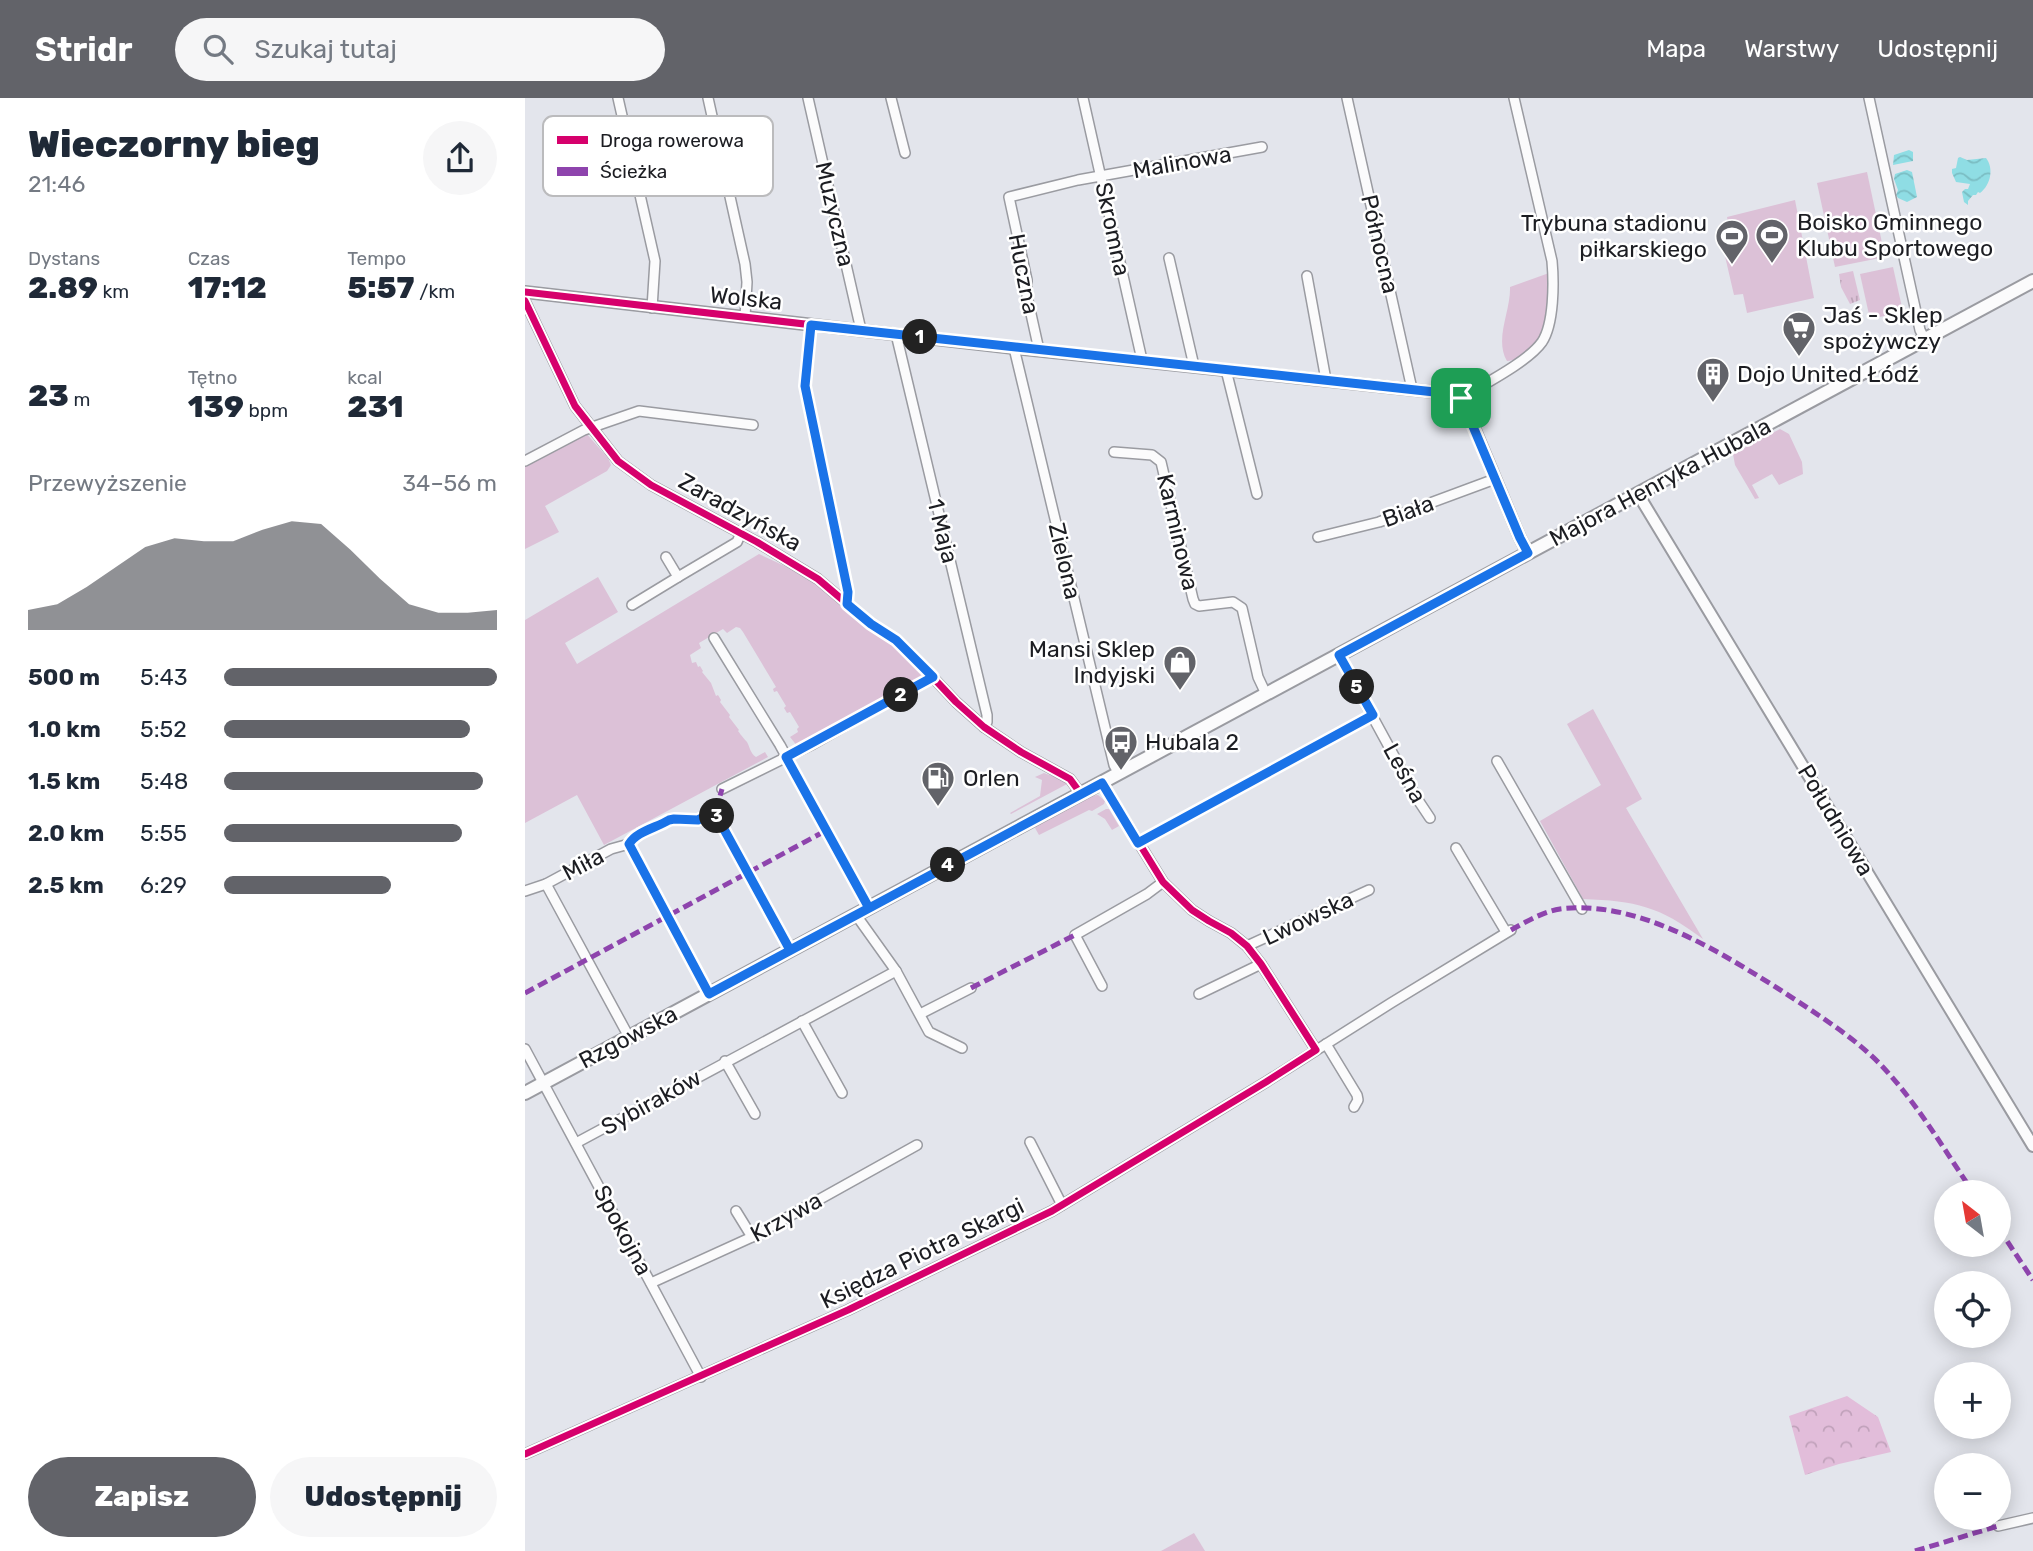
<!DOCTYPE html>
<html lang="pl">
<head>
<meta charset="utf-8">
<style>
	body { margin:0; font-family:Rubik,sans-serif; background:#f6f6f7; color:#1f2937; height:100vh; display:flex; flex-direction:column; font-size:26px; white-space:nowrap }
	* { box-sizing:border-box; margin:0 }
	p { font-size:23px; color:#747a83 }
	.icon { flex:none; width:38px; height:38px; fill:none; stroke:currentColor; stroke-width:2; stroke-linecap:round; stroke-linejoin:round }
	.map { position:relative; flex:1; overflow:hidden }
	.drawer { display:flex; flex-direction:column; background:#fff; width:525px }
	.drawer>* { flex:none }
	.needle { width:46px; rotate:329deg }
	.buttons { position:absolute; left:1409px; top:1082px; display:grid; gap:14px }
	.buttons a { display:grid; place-items:center; width:77px; height:77px; border-radius:50%; background:#fff; box-shadow:0 4px 18px #0003; font-size:35px }
	.pin { position:absolute; display:grid; place-items:center; width:60px; height:60px; color:#fff; margin:-30px; border-radius:14px; box-shadow:0 4px 10px #0006 }
	.km { position:absolute; width:35px; height:35px; margin:-18px; border-radius:50%; background:#222; color:#fff; font-size:19px; line-height:35px; text-align:center }
	.round { display:grid; place-items:center; flex:none; width:74px; height:74px; border-radius:37px; background:#f6f6f7 }
	.overview { display:flex; align-items:center; justify-content:space-between; height:119px; padding:0 28px }
	h1 { font-size:38px; font-weight:800; line-height:52px }
	.stats { display:grid; grid-template-columns:repeat(3,1fr); gap:10px; height:119px; padding:7px 28px }
	.stats div { display:grid; align-content:center }
	.stats b { font-size:30px; font-weight:800 }
	.stats small { font-size:19px; font-weight:400 }
	.stats p { font-size:19px }
	.chart { height:196px; padding:14px 28px }
	.chart p { display:flex; justify-content:space-between }
	.chart svg { width:100%; height:126px; margin-top:7px; fill:#626369; opacity:.7 }
	.primary-button { display:flex; gap:14px; margin-top:auto; padding:14px 28px }
	.primary-button a { flex:1; height:80px; border-radius:42px; background:#626369; color:#fff; font-size:28px; font-weight:800; line-height:80px; text-align:center }
	.primary-button a+a { background:#f6f6f7; color:#1f2937 }
	ul { padding:0 28px; list-style:none; font-size:23px }
	li { display:grid; grid-template-columns:112px 84px 1fr; align-items:center; height:52px }
	li i { height:18px; border-radius:9px; background:#626369 }
	header { display:flex; align-items:center; gap:42px; box-sizing:border-box; height:98px; padding:0 35px; background:#626369; color:#fff }
	header strong { font-size:33px }
	nav { display:flex; gap:38px; margin-inline-start:auto; font-size:24px }
	.search { width:490px; height:63px; background:#f6f6f7; display:flex; align-items:center; gap:18px; box-sizing:border-box; padding:0 24px; border-radius:38px; color:#747a83; font-size:26px }
	main { display:flex; flex:1; min-height:0 }
	.map>svg:first-child { display:block }
</style>
</head>
<body>
<header>
<strong>Stridr</strong>
<div class="search"><svg class="icon" aria-label="search" viewBox="0 0 24 24"><circle cx="10" cy="10" r="6"/><path d="M15 15l6 6"/></svg>Szukaj tutaj</div>
<nav><a>Mapa</a><a>Warstwy</a><a>Udostępnij</a></nav>
</header>
<main>
<section class="drawer">
<div class="overview"><div><h1>Wieczorny bieg</h1><p>21:46</p></div><a class="round"><svg class="icon" aria-label="share" viewBox="0 0 24 24"><path d="M12 15V3M7 8l5-5 5 5M5 13v7h14v-7"/></svg></a></div>
<div class="stats">
<div><p>Dystans</p><b>2.89<small> km</small></b></div>
<div><p>Czas</p><b>17:12</b></div>
<div><p>Tempo</p><b>5:57<small> /km</small></b></div>
</div>
<div class="stats">
<div><b>23<small> m</small></b></div>
<div><p>Tętno</p><b>139<small> bpm</small></b></div>
<div><p>kcal</p><b>231</b></div>
</div>
<div class="chart"><p><span>Przewyższenie</span>34–56 m</p>
<svg viewBox="0 0 160 44" preserveAspectRatio="none"><path d="M0 44V37L10 35L20 29L30 22L40 15L50 12L60 13L70 13L80 9L90 6L100 7L110 16L120 26L130 35L140 38L150 38L160 37V44z"/></svg>
</div>
<ul>
<li><b>500 m</b>5:43<i style="width:100%"></i></li>
<li><b>1.0 km</b>5:52<i style="width:90%"></i></li>
<li><b>1.5 km</b>5:48<i style="width:95%"></i></li>
<li><b>2.0 km</b>5:55<i style="width:87%"></i></li>
<li><b>2.5 km</b>6:29<i style="width:61%"></i></li>
</ul>
<div class="primary-button"><a>Zapisz</a><a>Udostępnij</a></div>
</section>
<div class="map">
<svg width="1508" height="1453" viewBox="0 0 1508 1453">
	<defs>
		<pattern id="forest-crowns" width="20" height="18" patternUnits="userSpaceOnUse" patternTransform="scale(1.75)"><rect width="20" height="18" fill="#e2bdda"/><path d="M2 6a3 3 0 1 1 6 0M12 15a3 3 0 1 1 6 0" fill="none" stroke="#c1a2bb"/></pattern>
		<pattern id="park-tufts" width="24" height="20" patternUnits="userSpaceOnUse" patternTransform="scale(1.75)"><rect width="24" height="20" fill="#dcc1d7"/><path d="M3 7l-1-3M5 7V3M7 7l1-3M15 17l-1-3M17 17v-4M19 17l1-3" fill="none" stroke="#bca5b8"/></pattern>
		<pattern id="water-waves" width="16" height="10" patternUnits="userSpaceOnUse" patternTransform="scale(1.75)"><rect width="16" height="10" fill="#8fdde4"/><path d="M0 5q4-4 8 0t8 0" fill="none" stroke="#7bbdc3"/></pattern>
	</defs>
	<rect width="100%" height="100%" fill="#e3e5ec"/>
	<g fill="#dcc1d7">
		<polygon points="1342,74 1360,159 1310,169 1292,85"/>
		<polygon points="1270,102 1289,200 1222,215 1218,196 1209,197 1196,141 1206,139 1202,119"/>
		<polygon points="1368,169 1378,214 1345,221 1335,176"/>
		<path d="M1024,175C1023,203 1026,234 1001,254C995,258 989,263 982,263C969,241 986,213 985,189Z"/>
		<polygon points="1255,331 1264,336 1277,364 1278,376 1254,387 1247,376 1227,387 1234,400 1230,401 1210,367 1208,356"/>
		<polygon points="60,334 83,360 86,367 82,373 20,408 34,434 0,451 0,366"/>
		<path d="M234,456L277,476L299,492L337,525L381,553L401,577L273,649L265,639L273,634L272,631L274,629L265,614L262,615L259,610L261,608L252,593L249,594L248,591L251,589L218,534L215,530L211,529L202,535L198,531L174,545L176,550L165,557L167,565L171,564L173,569L175,568L178,573L177,574L186,585L191,598L193,597L196,602L195,604L205,617L204,619L214,632L213,633C216,637 220,642 222,644C225,649 225,655 231,659L240,654L243,659L79,747L52,697L0,725V522L73,479L93,514L40,545L52,566Z"/>
		<path d="M1068,611L1117,701L1101,710L1178,841C1134,808 1111,803 1058,801L1015,723L1076,687L1042,626Z"/>
		<polygon points="519,675 539,682 542,686 486,716 485,715 515,698 517,682 510,679"/>
		<polygon points="573,697 580,703 579,706 567,713 564,712 514,737 510,730 512,726 564,698"/>
		<polygon points="581,711 584,711 594,728 587,732 580,721 572,716"/>
		<polygon points="669,1435 680,1453 636,1453"/>
	</g>
	<polygon fill="url(#forest-crowns)" points="1322,1298 1353,1319 1366,1354 1314,1366 1280,1377 1264,1318"/>
	<polygon fill="url(#park-tufts)" points="1328,173 1335,202 1325,206 1316,189 1314,176"/>
	<g fill="url(#water-waves)">
		<polygon points="1384,52 1388,54 1388,63 1368,67 1369,57"/>
		<path d="M1435,59L1442,62L1461,60C1469,70 1466,87 1455,95L1453,94L1451,97H1448L1443,103V107L1439,104L1437,94L1440,91H1443L1445,86L1431,84L1427,75V71L1431,70L1433,60Z"/>
		<polygon points="1382,72 1387,74 1392,99 1382,104 1373,100 1371,97 1373,92 1369,81 1370,76"/>
	</g>
	<g fill="none" stroke-linecap="round" stroke-linejoin="round">
		<defs>
			<g id="minor">
				<polyline points="93,0 130,163 127,210"/>
				<polyline points="183,0 220,166 222,184 220,219"/>
				<polyline points="283,0 336,232"/>
				<polyline points="366,0 380,55"/>
				<polyline points="558,0 617,262"/>
				<polyline points="822,0 887,291"/>
				<polyline points="1344,0 1395,232 1400,242"/>
				<polyline points="644,160 669,268"/>
				<polyline points="782,178 801,282"/>
				<polyline points="0,203 50,308 93,363 126,387 232,444 293,481 346,526 371,542 385,555 431,604 459,629 496,654 545,681 556,696"/>
				<polyline points="286,227 280,288 322,491 322,506"/>
				<polyline points="371,236 462,617 462,624 459,629"/>
				<polyline points="489,250 589,667 594,676"/>
				<polyline points="514,252 502,198 502,182 484,99 553,82 737,49"/>
				<polyline points="701,272 732,396"/>
				<path d="M936,300C957,287 1003,264 1017,244C1029,226 1029,185 1027,163L989,0"/>
				<polyline points="589,354 627,357 636,364 668,501 670,506 674,508 708,504 717,510 733,579 741,596"/>
				<polyline points="0,363 59,332 114,313 228,327"/>
				<polyline points="793,439 854,424 970,381"/>
				<polyline points="141,459 153,479 212,444 216,435"/>
				<polyline points="107,507 153,479"/>
				<polyline points="189,540 255,647 344,810"/>
				<polyline points="814,557 893,702 905,720"/>
				<polyline points="972,663 1057,811"/>
				<polyline points="577,685 638,784 667,812 684,823 706,835 722,848 736,866 791,952"/>
				<polyline points="197,691 288,646 408,578"/>
				<polyline points="613,745 848,617"/>
				<polyline points="104,746 184,896"/>
				<polyline points="931,750 981,834"/>
				<polyline points="21,786 104,939"/>
				<polyline points="0,793 21,786 86,751 104,746 113,736 144,722 173,722 191,712 194,721 265,852"/>
				<polyline points="331,817 371,873 404,934 437,950"/>
				<polyline points="722,848 844,792"/>
				<polyline points="577,888 550,837 622,796 638,784"/>
				<polyline points="674,896 736,866"/>
				<polyline points="395,916 446,890"/>
				<polyline points="277,923 317,995"/>
				<polyline points="801,946 832,997 833,1002 829,1009"/>
				<polyline points="0,951 176,1279"/>
				<polyline points="200,963 230,1016"/>
				<polyline points="505,1044 537,1107"/>
				<polyline points="51,1045 371,873"/>
				<polyline points="211,1113 227,1139"/>
				<polyline points="126,1185 227,1139 392,1047"/>
				<polyline points="0,1356 323,1212 527,1113 741,984 866,905 986,832"/>
				<polyline points="1473,1428 1508,1420"/>
			</g>
			<g id="tertiary">
				<polyline points="0,194 489,250 928,296 936,300 940,308 995,440 1003,455"/>
				<polyline points="1113,396 1508,1048"/>
			</g>
			<polyline id="secondary" points="0,995 1508,183"/>
		</defs>
		<use href="#minor" stroke="#9a9ba1" stroke-width="12"/>
		<use href="#tertiary" stroke="#9a9ba1" stroke-width="14"/>
		<use href="#secondary" stroke="#9a9ba1" stroke-width="16"/>
		<use href="#minor" stroke="#fbfbfc" stroke-width="9"/>
		<use href="#tertiary" stroke="#fbfbfc" stroke-width="10"/>
		<use href="#secondary" stroke="#fbfbfc" stroke-width="12"/>
		<g stroke="#8e44ad" stroke-width="5" stroke-dasharray="10 5" stroke-linecap="butt">
			<polyline points="191,712 197,691"/>
			<path d="M986,832C1001,824 1017,814 1035,811C1113,801 1197,855 1260,895C1293,917 1326,937 1354,965C1391,1003 1418,1050 1448,1094"/>
			<polyline points="446,890 550,837"/>
			<polyline points="0,895 302,732"/>
			<polyline points="1474,1131 1508,1182"/>
			<polyline points="1390,1453 1473,1428"/>
		</g>
		<defs>
			<g id="cycleway">
				<polyline points="0,194 489,250 928,296 936,300 940,308 995,440 1003,455"/>
				<polyline points="0,203 50,308 93,363 126,387 232,444 293,481 346,526 371,542 385,555 431,604 459,629 496,654 545,681 556,696 577,685 638,784 667,812 684,823 706,835 722,848 736,866 791,952 741,984 527,1113 323,1212 0,1356"/>
			</g>
		</defs>
		<use href="#cycleway" stroke="#fff" stroke-width="11"/>
		<use href="#cycleway" stroke="#d6006c" stroke-width="7"/>
	</g>
	<g fill="none" stroke-linecap="round" stroke-linejoin="round">
		<defs>
			<path id="route" d="M936,300L928,296L286,227L280,288L323,494L322,506L346,526L371,542L408,579L261,659L344,810L265,852L195,724L191,712L173,722L149,721L144,722C131,730 112,733 104,746L184,896L577,685L613,745L848,617L814,557L1003,455L995,440L936,300"/>
		</defs>
		<use href="#route" stroke="#fff" stroke-width="14"/>
		<use href="#route" stroke="#1a73e8" stroke-width="9"/>
	</g>
	<defs>
		<symbol id="stadium-pin" viewBox="-11 -11 22 30"><path d="M0 17L-7.5 6A9.5 9.5 0 1 1 7.5 6Z" fill="#626369" stroke="#fff"/><path d="M0-5a6.5 5 0 1 0 0 10a6.5 5 0 1 0 0-10ZM-3.5-1.8h7v3.6h-7Z" fill="#fff"/></symbol>
		<symbol id="supermarket-pin" viewBox="-11 -11 22 30"><path d="M0 17L-7.5 6A9.5 9.5 0 1 1 7.5 6Z" fill="#626369" stroke="#fff"/><path d="M-6-5.5h2.5l.6 2H6L4.5 2H-2.5L-4.4-4H-6ZM-1.5 3.2a1.3 1.3 0 1 0 .1 0ZM3 3.2a1.3 1.3 0 1 0 .1 0Z" fill="#fff"/></symbol>
		<symbol id="building-pin" viewBox="-11 -11 22 30"><path d="M0 17L-7.5 6A9.5 9.5 0 1 1 7.5 6Z" fill="#626369" stroke="#fff"/><path d="M-4-6H4V6H1V3H-1V6H-4ZM-2.5-4.3h1.7v1.8h-1.7ZM.8-4.3h1.7v1.8H.8ZM-2.5-1h1.7V.8h-1.7ZM.8-1h1.7V.8H.8Z" fill="#fff"/></symbol>
		<symbol id="shop-pin" viewBox="-11 -11 22 30"><path d="M0 17L-7.5 6A9.5 9.5 0 1 1 7.5 6Z" fill="#626369" stroke="#fff"/><path d="M-5-2.5h2.3a2.7 3.5 0 0 1 5.4 0H5L5.5 6h-11ZM-1.5-2.5h3a1.5 2.3 0 0 0-3 0Z" fill="#fff"/></symbol>
		<symbol id="bus-pin" viewBox="-11 -11 22 30"><path d="M0 17L-7.5 6A9.5 9.5 0 1 1 7.5 6Z" fill="#626369" stroke="#fff"/><path d="M-5-6H5V4H4V6H2V4H-2V6H-4V4H-5ZM-3.5-4V0h7V-4ZM-3.5 1.2v1.5H-2V1.2ZM2 1.2v1.5H3.5V1.2Z" fill="#fff"/></symbol>
		<symbol id="fuel-pin" viewBox="-11 -11 22 30"><path d="M0 17L-7.5 6A9.5 9.5 0 1 1 7.5 6Z" fill="#626369" stroke="#fff"/><path d="M-5.5-6h7V0h2V4h1.3V-2.5L3-4.5l.8-.8L6-3V5H2.5V1h-1V6h-7ZM-4.2-4.7v3.2H.2V-4.7Z" fill="#fff"/></symbol>
	</defs>
	<g fill-rule="evenodd">
		<use href="#stadium-pin" x="1228" y="118" width="38" height="52"/>
		<use href="#stadium-pin" x="1188" y="119" width="38" height="52"/>
		<use href="#supermarket-pin" x="1255" y="211" width="38" height="52"/>
		<use href="#building-pin" x="1169" y="257" width="38" height="52"/>
		<use href="#shop-pin" x="636" y="545" width="38" height="52"/>
		<use href="#bus-pin" x="577" y="625" width="38" height="52"/>
		<use href="#fuel-pin" x="394" y="661" width="38" height="52"/>
	</g>
	<g text-anchor="middle" dominant-baseline="central" stroke-width="5" stroke-linejoin="round" paint-order="stroke">
		<g font-size="23" fill="#1c1d22" stroke="#fff">
			<text transform="translate(657 64) rotate(-10)">Malinowa</text>
			<text transform="translate(310 116) rotate(77)">Muzyczna</text>
			<text transform="translate(588 131) rotate(78)">Skromna</text>
			<text transform="translate(855 146) rotate(77)">Północna</text>
			<text transform="translate(499 176) rotate(79)">Huczna</text>
			<text transform="translate(221 200) rotate(6)">Wolska</text>
			<text transform="translate(1135 384) rotate(-28)">Majora Henryka Hubala</text>
			<text transform="translate(883 413) rotate(-20)">Biała</text>
			<text transform="translate(215 414) rotate(29)">Zaradzyńska</text>
			<text transform="translate(418 433) rotate(76)">1 Maja</text>
			<text transform="translate(653 434) rotate(77)">Karminowa</text>
			<text transform="translate(540 463) rotate(77)">Zielona</text>
			<text transform="translate(880 675) rotate(61)">Leśna</text>
			<text transform="translate(1311 722) rotate(59)">Południowa</text>
			<text transform="translate(58 766) rotate(-28)">Miła</text>
			<text transform="translate(783 820) rotate(-25)">Lwowska</text>
			<text transform="translate(103 939) rotate(-28)">Rzgowska</text>
			<text transform="translate(126 1004) rotate(-29)">Sybiraków</text>
			<text transform="translate(261 1119) rotate(-29)">Krzywa</text>
			<text transform="translate(98 1132) rotate(62)">Spokojna</text>
			<text transform="translate(397 1155) rotate(-26)">Księdza Piotra Skargi</text>
		</g>
		<g font-size="23" fill="#1c1d22" stroke="#fff" text-anchor="start">
			<text x="1272" y="124">Boisko Gminnego<tspan x="1272" dy="26">Klubu Sportowego</tspan></text>
			<text x="1182" y="125" text-anchor="end">Trybuna stadionu<tspan x="1182" dy="26">piłkarskiego</tspan></text>
			<text x="1298" y="217">Jaś - Sklep<tspan x="1298" dy="26">spożywczy</tspan></text>
			<text x="1212" y="276">Dojo United Łódź</text>
			<text x="630" y="551" text-anchor="end">Mansi Sklep<tspan x="630" dy="26">Indyjski</tspan></text>
			<text x="620" y="644">Hubala 2</text>
			<text x="438" y="680">Orlen</text>
		</g>
	</g>
	<rect x="18" y="18" width="230" height="80" rx="10" fill="#fff" stroke="#bbbbbd" stroke-width="2"/>
	<rect x="32" y="38" width="31" height="8" fill="#d6006c"/>
	<rect x="32" y="69" width="31" height="9" fill="#8e44ad"/>
	<g font-size="19" fill="#1c1d22">
		<text x="75" y="49">Droga rowerowa</text>
		<text x="75" y="80">Ścieżka</text>
	</g>
</svg>
<div class="buttons">
<a><svg class="needle" viewBox="-14 -14 28 28"><path d="M0-13l5 13h-10z" fill="#e53935"/><path d="M0 13l5-13h-10z" fill="#747a83"/></svg></a>
<a><svg class="icon" aria-label="locate" viewBox="0 0 24 24"><circle cx="12" cy="12" r="6"/><path d="M12 2v4M12 18v4M2 12h4M18 12h4"/></svg></a>
<a>+</a>
<a>−</a>
</div>
<div class="pin" style="left:936px;top:300px;background:#1e9e55"><svg class="icon" aria-label="arrive" viewBox="0 0 24 24"><path d="M6 21V4h12l-3 4 3 4H6"/></svg></div>
<b class="km" style="left:395px;top:239px">1</b>
<b class="km" style="left:376px;top:597px">2</b>
<b class="km" style="left:192px;top:718px">3</b>
<b class="km" style="left:423px;top:767px">4</b>
<b class="km" style="left:832px;top:589px">5</b>
</div>
</main>
</body>
</html>
